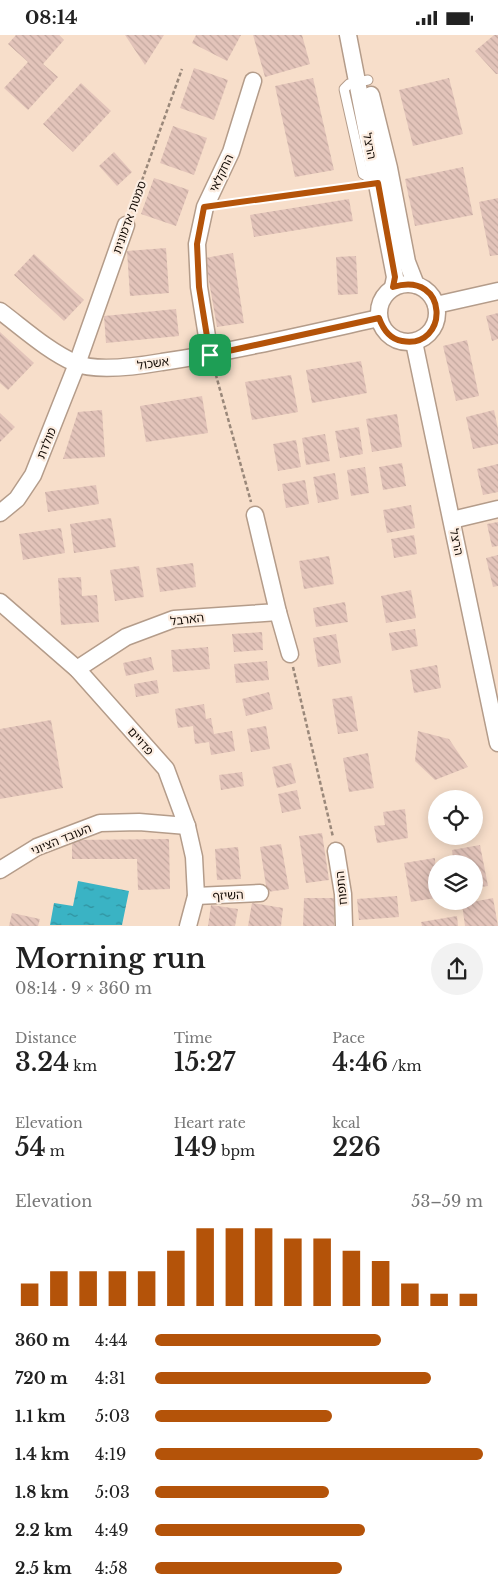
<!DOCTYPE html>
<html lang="en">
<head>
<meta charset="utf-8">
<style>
	body { margin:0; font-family:"Libre Baskerville","Noto Sans Hebrew",serif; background:#f2f2f2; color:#222; height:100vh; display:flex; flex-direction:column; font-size:19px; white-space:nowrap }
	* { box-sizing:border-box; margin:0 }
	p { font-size:16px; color:#767676 }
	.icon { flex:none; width:28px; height:28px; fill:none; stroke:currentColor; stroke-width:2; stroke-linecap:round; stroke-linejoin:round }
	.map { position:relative; height:891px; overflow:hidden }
	.sheet { display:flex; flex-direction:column; background:#fff; flex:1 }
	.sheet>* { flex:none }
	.controls { position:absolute; left:428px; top:755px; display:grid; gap:10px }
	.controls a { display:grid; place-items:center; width:55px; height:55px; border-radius:50%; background:#fff; box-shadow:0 2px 12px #0003; font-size:25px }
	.pin { position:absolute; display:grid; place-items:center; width:42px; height:42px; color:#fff; margin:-21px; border-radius:10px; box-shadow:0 2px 8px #0006 }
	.round { display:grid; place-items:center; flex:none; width:52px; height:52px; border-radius:26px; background:#f2f2f2 }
	.summary { display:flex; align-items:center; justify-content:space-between; height:85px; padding:0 15px }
	h1 { font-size:28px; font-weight:600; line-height:38px }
	.figures { display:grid; grid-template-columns:repeat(3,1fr); gap:8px; height:85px; padding:5px 15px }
	.figures div { display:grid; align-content:center }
	.figures b { font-size:25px; font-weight:600 }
	.figures small { font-size:14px; font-weight:400 }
	.figures p { font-size:14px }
	.chart { height:140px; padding:10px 15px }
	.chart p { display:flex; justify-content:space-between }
	.chart svg { width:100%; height:90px; margin-top:5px; stroke:#b45309; stroke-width:6 }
	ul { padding:0 15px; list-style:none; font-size:16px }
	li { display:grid; grid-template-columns:80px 60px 1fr; align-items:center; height:38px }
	li i { height:12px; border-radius:6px; background:#b45309 }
	.status { display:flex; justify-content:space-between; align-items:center; height:35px; padding:0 25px; background:#fff; direction:ltr }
	.status svg { height:14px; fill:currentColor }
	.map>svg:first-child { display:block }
</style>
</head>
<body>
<div class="status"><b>08:14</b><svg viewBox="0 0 49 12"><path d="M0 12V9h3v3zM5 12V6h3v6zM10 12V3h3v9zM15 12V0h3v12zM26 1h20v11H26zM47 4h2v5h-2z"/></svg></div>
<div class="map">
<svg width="498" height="891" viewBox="0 0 498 891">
	<defs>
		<pattern id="water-ripples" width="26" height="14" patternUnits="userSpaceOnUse" patternTransform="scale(1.25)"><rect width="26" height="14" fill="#3ab3c4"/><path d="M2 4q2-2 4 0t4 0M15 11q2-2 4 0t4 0" fill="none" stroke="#30909d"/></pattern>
		<pattern id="building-back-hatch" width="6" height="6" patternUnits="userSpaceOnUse" patternTransform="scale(1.25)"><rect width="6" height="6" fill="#e3c4ba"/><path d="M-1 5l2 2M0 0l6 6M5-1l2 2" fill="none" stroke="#c2a79e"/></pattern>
	</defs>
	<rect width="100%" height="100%" fill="#f7deca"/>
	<polygon fill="url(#water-ripples)" points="78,846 129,856 122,890 50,890 54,868 73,871"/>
	<g fill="url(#building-back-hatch)">
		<polygon points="16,0 59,0 64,5 43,29 58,42 28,75 4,53 28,27 8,9"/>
		<polygon points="125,0 164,0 145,30"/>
		<polygon points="196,0 241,0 227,26 192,8"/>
		<polygon points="253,0 302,0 310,29 265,42"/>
		<polygon points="494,0 498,0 498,39 496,39 475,16"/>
		<polygon points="194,33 228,45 214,85 180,73"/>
		<polygon points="313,43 334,135 295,142 275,51"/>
		<polygon points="449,43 463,99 413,111 399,55"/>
		<polygon points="81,48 111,76 73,117 43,89"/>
		<polygon points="173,91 207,103 194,140 160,128"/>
		<polygon points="114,117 132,137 117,151 99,131"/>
		<polygon points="463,132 473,180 415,191 405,144"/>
		<polygon points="154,143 189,155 176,191 141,179"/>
		<polygon points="498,163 498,220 490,221 479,167"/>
		<polygon points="349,164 353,186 254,202 250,180"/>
		<polygon points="166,213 169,258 130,261 127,216"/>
		<polygon points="233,218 244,288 217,292 205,223"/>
		<polygon points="34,219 84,265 64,286 14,240"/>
		<polygon points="356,221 358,259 338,260 336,222"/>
		<polygon points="176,274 179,301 106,308 104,281"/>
		<polygon points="498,278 498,304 492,306 486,281"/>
		<polygon points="0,297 34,328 8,355 0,348"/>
		<polygon points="467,305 479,361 456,366 443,311"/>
		<polygon points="361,326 367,358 312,368 306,335"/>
		<polygon points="291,340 298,377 252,385 245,347"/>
		<polygon points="202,361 208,398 146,407 140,371"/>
		<polygon points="102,375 105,422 63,424 78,377"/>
		<polygon points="494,375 498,394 498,409 473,414 466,382"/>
		<polygon points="0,378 15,392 0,407"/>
		<polygon points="397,379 402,412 372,417 366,384"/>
		<polygon points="359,392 363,419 340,423 335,396"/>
		<polygon points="325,399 330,426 306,430 302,403"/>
		<polygon points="296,405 301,432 278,436 273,409"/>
		<polygon points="402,428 406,451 383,455 379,432"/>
		<polygon points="498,429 498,457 483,460 477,434"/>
		<polygon points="365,432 369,458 351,461 347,435"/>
		<polygon points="335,438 339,464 318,468 313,442"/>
		<polygon points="305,445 309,469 286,473 282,449"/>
		<polygon points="96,450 99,469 48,477 45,457"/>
		<polygon points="411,470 415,493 387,498 383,475"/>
		<polygon points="111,483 116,512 74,518 70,489"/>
		<polygon points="498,487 498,511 492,512 487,489"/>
		<polygon points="61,493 65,518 23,525 19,499"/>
		<polygon points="414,500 417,519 394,523 391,504"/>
		<polygon points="498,520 498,551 493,552 486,523"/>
		<polygon points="329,521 334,549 304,554 299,526"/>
		<polygon points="193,528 196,552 160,557 156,533"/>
		<polygon points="139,531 144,562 115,566 110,535"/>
		<polygon points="81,542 82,561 97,560 99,587 61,590 58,543"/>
		<polygon points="411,555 416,583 386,588 381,561"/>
		<polygon points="345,567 348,587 316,592 313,573"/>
		<polygon points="415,594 418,611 392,616 389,598"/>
		<polygon points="262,597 263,615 234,617 232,599"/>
		<polygon points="336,599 341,628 318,632 313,603"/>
		<polygon points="208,612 210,634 173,637 171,615"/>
		<polygon points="151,622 154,635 126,641 123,628"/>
		<polygon points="267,626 269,645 236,648 234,629"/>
		<polygon points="437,630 441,653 414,658 410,635"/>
		<polygon points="157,645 159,658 136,662 134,649"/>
		<polygon points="269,657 273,674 246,681 242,664"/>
		<polygon points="352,661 358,696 338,699 332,664"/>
		<polygon points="204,669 206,684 211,683 214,699 232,696 235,716 211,720 209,707 195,709 193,691 178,693 175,674"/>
		<polygon points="51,685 63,753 0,764 0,694"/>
		<polygon points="266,691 270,714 251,717 247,694"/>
		<polygon points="418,696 449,704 468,732 435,745 415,726"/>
		<polygon points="368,718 374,753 349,757 343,723"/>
		<polygon points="291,728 296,748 277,753 272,732"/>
		<polygon points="242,737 244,751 221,755 219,740"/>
		<polygon points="297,755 301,774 282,778 278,759"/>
		<polygon points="405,774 408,803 377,808 374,791 385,790 383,777"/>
		<polygon points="322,798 329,845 306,848 299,801"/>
		<polygon points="169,804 170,854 138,855 137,824 72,824 72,805"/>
		<polygon points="281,809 289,854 267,857 260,812"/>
		<polygon points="480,810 488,851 474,853 474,829 454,829 452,815"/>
		<polygon points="238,812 241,844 217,845 215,814"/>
		<polygon points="435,823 436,863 411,867 404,828"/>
		<polygon points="397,861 399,882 359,885 357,864"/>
		<polygon points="304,863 334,863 334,891 303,891"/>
		<polygon points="493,863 498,891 465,891 462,869"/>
		<polygon points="252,868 283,873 281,891 248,891"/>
		<polygon points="211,870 238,874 235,891 208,891"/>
		<polygon points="12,878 40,884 38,891 9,891"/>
		<polygon points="457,881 458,891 422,891 421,887"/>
	</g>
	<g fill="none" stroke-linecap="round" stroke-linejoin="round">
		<defs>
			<polyline id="lane" points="368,45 349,49 344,54 363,139 377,147"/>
			<g id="street">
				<polyline points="348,0 395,242 393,252"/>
				<polyline points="371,60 389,133 407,227 416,250"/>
				<circle cx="408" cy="278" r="29"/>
				<polyline points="436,270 498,256"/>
				<path d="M0,276C24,294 48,316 75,328C96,337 139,331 162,327C235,316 307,299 379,283"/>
				<polyline points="414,307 498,708"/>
				<polyline points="210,320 199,252 197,209 205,172 231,117 253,46"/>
				<polyline points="0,478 17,464 33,440 77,329 126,190"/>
				<polyline points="452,485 498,474"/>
				<polyline points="0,567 77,634 166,734 187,791 194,822 196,861 188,891"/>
				<polyline points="278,577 290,619"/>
				<polyline points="77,634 126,602 174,584 278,577 255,480"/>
				<polyline points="336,816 343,859 344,891"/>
				<polyline points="0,835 37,812 100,788 139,787 187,791"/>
				<polyline points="196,861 260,858"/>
			</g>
		</defs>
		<use href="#lane" stroke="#b49c8a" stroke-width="11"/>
		<use href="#street" stroke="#b49c8a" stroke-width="19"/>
		<g stroke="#9a887a" stroke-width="2.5" stroke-dasharray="4 2.5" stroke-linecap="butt">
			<polyline points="223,169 359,150"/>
			<polyline points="131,176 182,34"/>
			<polyline points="214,333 251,467"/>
			<polyline points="293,632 333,802"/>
		</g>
		<use href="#lane" stroke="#fff" stroke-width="9"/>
		<use href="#street" stroke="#fff" stroke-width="16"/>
	</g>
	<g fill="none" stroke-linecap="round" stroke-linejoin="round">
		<defs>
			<path id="route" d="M378,148L395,242L393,252C450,235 449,315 402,306C389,304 383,294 379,283L210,320L199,252L197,209L204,172Z"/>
		</defs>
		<use href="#route" stroke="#fff" stroke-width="10"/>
		<use href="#route" stroke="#b45309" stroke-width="6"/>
	</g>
	<g text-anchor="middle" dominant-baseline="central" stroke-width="4.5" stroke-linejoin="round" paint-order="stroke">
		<g font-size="12" fill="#130b05" stroke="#fcede1">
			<text transform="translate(370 111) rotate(79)">הרצל</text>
			<text transform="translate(221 138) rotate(-65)">החקלאי</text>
			<text transform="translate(129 182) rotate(-70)">סמטת אדמונית</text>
			<text transform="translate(153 328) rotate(-8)">אשכול</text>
			<text transform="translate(46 408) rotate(-68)">מולדת</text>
			<text transform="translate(457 507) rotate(78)">הרצל</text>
			<text transform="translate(187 584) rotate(-7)">הארבל</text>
			<text transform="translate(141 706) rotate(49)">פדויים</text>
			<text transform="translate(61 804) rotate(-22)">העובד הציוני</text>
			<text transform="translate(341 853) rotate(-96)">התפוח</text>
			<text transform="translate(228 860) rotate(-3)">השיזף</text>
		</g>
	</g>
</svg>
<div class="controls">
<a><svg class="icon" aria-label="locate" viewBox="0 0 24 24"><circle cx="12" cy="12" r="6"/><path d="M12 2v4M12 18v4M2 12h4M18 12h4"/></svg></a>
<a><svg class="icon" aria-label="layers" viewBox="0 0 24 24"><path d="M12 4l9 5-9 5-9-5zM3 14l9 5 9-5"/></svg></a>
</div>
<div class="pin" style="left:210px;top:320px;background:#1e9e55"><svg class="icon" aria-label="arrive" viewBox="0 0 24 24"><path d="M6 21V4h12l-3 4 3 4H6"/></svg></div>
</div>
<section class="sheet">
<div class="summary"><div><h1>Morning run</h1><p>08:14 · 9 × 360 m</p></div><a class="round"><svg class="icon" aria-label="share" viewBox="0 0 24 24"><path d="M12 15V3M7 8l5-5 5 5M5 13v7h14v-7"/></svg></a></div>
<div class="figures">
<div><p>Distance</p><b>3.24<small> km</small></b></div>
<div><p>Time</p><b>15:27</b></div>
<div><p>Pace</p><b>4:46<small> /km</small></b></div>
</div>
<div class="figures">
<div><p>Elevation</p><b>54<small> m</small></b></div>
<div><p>Heart rate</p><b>149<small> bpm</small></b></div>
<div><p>kcal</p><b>226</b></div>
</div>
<div class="chart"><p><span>Elevation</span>53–59 m</p>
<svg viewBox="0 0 160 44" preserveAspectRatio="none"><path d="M5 44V33M15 44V27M25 44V27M35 44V27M45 44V27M55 44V17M65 44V6M75 44V6M85 44V6M95 44V11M105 44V11M115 44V17M125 44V22M135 44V33M145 44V38M155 44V38"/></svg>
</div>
<ul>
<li><b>360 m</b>4:44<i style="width:69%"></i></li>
<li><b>720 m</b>4:31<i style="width:84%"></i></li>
<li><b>1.1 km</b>5:03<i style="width:54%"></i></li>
<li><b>1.4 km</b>4:19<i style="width:100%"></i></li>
<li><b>1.8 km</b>5:03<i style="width:53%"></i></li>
<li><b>2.2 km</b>4:49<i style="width:64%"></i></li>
<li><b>2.5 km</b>4:58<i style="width:57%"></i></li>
</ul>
</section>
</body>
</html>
